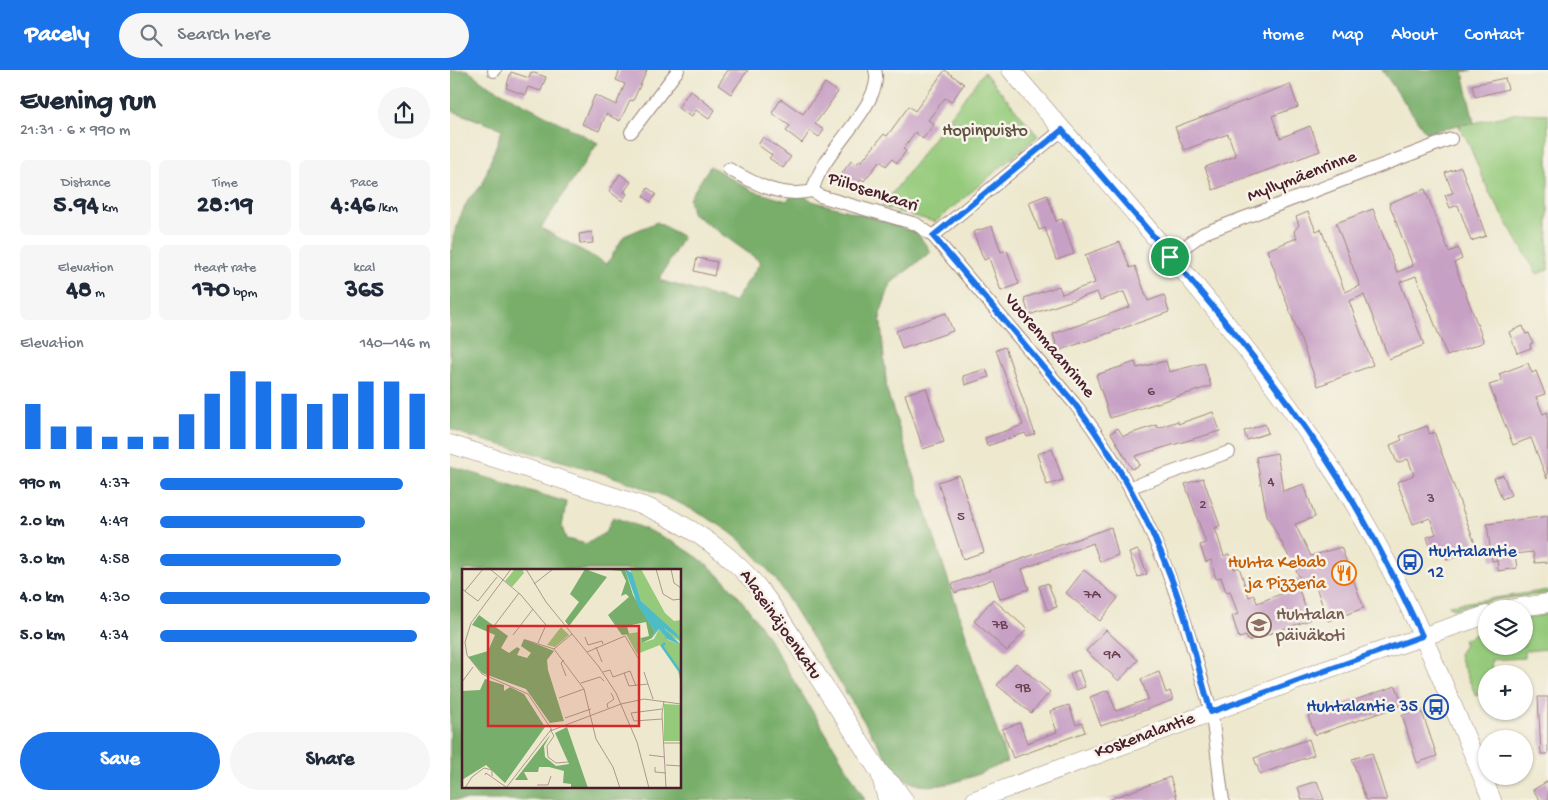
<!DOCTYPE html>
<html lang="en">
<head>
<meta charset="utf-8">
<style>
	body { margin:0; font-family:"Gochi Hand",sans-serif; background:#f6f6f7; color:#1f2937; height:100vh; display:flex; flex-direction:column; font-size:19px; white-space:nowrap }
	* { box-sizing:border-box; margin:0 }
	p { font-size:16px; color:#747a83 }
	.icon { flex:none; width:28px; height:28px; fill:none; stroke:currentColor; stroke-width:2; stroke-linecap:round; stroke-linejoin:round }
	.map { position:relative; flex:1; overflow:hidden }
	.sheet { display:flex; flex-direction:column; background:#fff; width:450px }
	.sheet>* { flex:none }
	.buttons { position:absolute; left:1028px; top:530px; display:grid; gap:10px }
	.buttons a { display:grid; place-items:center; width:55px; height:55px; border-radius:50%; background:#fff; box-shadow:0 1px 4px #0004; font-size:25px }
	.pin { position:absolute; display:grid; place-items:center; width:42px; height:42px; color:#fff; margin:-21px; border:2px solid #fff; border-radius:50%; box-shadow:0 1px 5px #0007 }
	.round { display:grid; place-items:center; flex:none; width:52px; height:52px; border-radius:26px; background:#f6f6f7 }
	.headline { display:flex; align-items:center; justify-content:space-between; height:85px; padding:0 20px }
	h1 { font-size:28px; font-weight:700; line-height:38px }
	.stats { display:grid; grid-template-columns:repeat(3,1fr); gap:8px; height:85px; padding:5px 20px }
	.stats div { display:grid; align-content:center; border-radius:8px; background:#f6f6f7; text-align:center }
	.stats b { font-size:25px; font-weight:700 }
	.stats small { font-size:14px; font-weight:400 }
	.stats p { font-size:14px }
	.chart { height:140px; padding:10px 20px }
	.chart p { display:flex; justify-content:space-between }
	.chart svg { width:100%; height:90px; margin-top:5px; stroke:#1a73e8; stroke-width:6 }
	.cta { display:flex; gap:10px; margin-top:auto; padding:10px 20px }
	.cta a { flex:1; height:58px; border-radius:30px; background:#1a73e8; color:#fff; font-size:20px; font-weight:700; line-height:58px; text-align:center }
	.cta a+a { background:#f6f6f7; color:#1f2937 }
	ul { padding:0 20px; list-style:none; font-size:16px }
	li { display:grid; grid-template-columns:80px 60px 1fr; align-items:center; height:38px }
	li i { height:12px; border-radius:6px; background:#1a73e8 }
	header { display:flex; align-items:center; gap:30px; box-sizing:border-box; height:70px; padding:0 25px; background:#1a73e8; color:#fff }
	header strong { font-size:24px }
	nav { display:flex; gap:28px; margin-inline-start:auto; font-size:18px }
	.search { width:350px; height:45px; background:#f6f6f7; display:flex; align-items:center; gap:12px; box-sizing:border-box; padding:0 18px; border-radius:28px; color:#747a83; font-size:19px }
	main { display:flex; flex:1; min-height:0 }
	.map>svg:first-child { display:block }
</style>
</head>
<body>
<header>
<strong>Pacely</strong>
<div class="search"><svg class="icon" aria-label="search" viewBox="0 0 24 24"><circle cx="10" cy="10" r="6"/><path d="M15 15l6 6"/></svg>Search here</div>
<nav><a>Home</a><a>Map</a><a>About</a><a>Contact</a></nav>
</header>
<main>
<section class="sheet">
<div class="headline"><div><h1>Evening run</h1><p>21:31 · 6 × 990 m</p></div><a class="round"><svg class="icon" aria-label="share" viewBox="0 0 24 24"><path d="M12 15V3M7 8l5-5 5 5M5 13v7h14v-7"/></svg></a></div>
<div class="stats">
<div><p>Distance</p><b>5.94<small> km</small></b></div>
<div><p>Time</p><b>28:19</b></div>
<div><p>Pace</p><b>4:46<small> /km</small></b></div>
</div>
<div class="stats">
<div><p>Elevation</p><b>48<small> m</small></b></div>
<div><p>Heart rate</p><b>170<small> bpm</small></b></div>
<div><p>kcal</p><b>365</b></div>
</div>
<div class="chart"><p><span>Elevation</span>140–146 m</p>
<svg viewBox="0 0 160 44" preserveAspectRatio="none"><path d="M5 44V22M15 44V33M25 44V33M35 44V38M45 44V38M55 44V38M65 44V27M75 44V17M85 44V6M95 44V11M105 44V17M115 44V22M125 44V17M135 44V11M145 44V11M155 44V17"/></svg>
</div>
<ul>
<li><b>990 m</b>4:37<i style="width:90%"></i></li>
<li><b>2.0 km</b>4:49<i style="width:76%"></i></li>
<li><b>3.0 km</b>4:58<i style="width:67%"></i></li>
<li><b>4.0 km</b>4:30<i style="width:100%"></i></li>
<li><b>5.0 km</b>4:34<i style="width:95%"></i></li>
</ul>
<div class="cta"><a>Save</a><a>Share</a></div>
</section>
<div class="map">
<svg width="1098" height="730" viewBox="0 0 1098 730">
	<rect width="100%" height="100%" fill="#f7f3e8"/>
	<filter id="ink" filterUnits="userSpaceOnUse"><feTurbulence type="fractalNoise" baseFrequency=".02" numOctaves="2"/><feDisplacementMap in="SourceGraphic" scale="10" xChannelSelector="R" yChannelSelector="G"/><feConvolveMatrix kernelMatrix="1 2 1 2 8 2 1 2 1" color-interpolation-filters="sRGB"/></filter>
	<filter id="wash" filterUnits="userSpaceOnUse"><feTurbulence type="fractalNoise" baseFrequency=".0096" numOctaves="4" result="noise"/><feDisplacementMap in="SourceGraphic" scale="20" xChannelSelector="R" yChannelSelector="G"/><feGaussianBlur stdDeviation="1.12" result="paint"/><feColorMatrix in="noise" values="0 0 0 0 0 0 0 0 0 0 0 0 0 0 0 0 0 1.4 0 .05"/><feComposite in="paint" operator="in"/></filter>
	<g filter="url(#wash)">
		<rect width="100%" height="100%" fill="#ede8ce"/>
		<g fill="#95ca7b" stroke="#707453">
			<polygon points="534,2 588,66 485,152 432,137"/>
			<polygon points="1067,43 1098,44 1098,200 1087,204 1039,122 1017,70 1008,55 1024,53"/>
			<polygon points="1098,520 1098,524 1050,529 1002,539 999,535"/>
			<polygon points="1098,544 1098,579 1075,581 1075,588 1041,590 1042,604 1036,604 1036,623 1026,626 1010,589 1009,584 1015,575 1013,570 1036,560 1036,576 1074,576 1074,549"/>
		</g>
		<g fill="#78ae6b" stroke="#61664b" fill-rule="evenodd">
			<path d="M0,0H17L36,14L148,73L91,158L157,194L174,166L207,152L233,167L209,210L284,232L311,192L242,143L239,129L260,96L303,121L337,131L347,119L362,131L427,149L467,163L481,182L441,213L430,244L437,321L557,692C527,704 479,730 451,706C445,700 441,693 436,687L325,508C309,490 294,471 274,458C198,409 106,390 21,367L0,359V181L3,180V167L10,147L19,128L32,115L52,59L0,40Z"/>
			<polygon points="932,0 1022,0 1013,2 1024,53 1008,55 976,63"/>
			<path d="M0,396L116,432L112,457L116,469L137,474L156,462L163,447C197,459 232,473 260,497C296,528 321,572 345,613C369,652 393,690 415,730H0ZM14,500H230V716H14Z"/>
		</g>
		<g id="blocks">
			<g fill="#c7a0c5">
				<polygon points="170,0 197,0 183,31 180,30 170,51 156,44 149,61 132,54 145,25 166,35 175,14 166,10"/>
				<polygon points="278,0 298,0 281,24 268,15"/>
				<polygon points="495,0 514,14 501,32 495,28 478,50 484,54 473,69 465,62 453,79 456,81 447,93 442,89 436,96 430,91 414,111 411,109 405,117 390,106 401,91 406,95 410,90 412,91 434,64 437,66 459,36 465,41"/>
				<polygon points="61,2 79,8 81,2 96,7 91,21 78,17 75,25 56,18"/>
				<polygon points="1055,8 1058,19 1025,27 1022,15"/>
				<polygon points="375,13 388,22 365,54 374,60 369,67 360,61 352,73 336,61 340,56 322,43 331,29 353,44"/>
				<polygon points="840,14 848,37 822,46 830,68 860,56 870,81 763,120 755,97 786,86 778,64 734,80 725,57"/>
				<polygon points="240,20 265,40 259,49 246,40 241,47 228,38"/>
				<polygon points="313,67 341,87 333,98 319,88 322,85 308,75"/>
				<polygon points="1011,97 1036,166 1021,171 1008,135 1000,138 995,125 1003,123 995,103"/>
				<polygon points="170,104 181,112 174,122 177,124 172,131 159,121"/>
				<polygon points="198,118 206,124 201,132 193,126"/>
				<polygon points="975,119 999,182 1008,178 1012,189 1004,193 1034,272 997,286 966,206 950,212 974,275 939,289 914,225 899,231 923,295 868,316 817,180 847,168 844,161 849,155 846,147 858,142 866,161 871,159 895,222 910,216 886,153 923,139 947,202 963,196 939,133"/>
				<polygon points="597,125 606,151 612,149 624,184 606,190 595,158 589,160 579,132"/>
				<polygon points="542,156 551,182 557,180 569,214 551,221 539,188 534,190 523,162"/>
				<polygon points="142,162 143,173 130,174 129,164"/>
				<polygon points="670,172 680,198 685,196 698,231 714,225 719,242 608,281 603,264 680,237 674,222 650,230 647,222 579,245 574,228 609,216 612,224 645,213 635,185"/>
				<polygon points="247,188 267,192 264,206 244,201"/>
				<polygon points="496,243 503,261 452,279 446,261"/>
				<polygon points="1073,256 1076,264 1079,263 1083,273 1080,274 1081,278 1067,283 1059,262"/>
				<polygon points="555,277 585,364 577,367 575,363 537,376 535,368 573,355 546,280"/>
				<polygon points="716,291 719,302 754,293 761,316 660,348 646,305 685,292 687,298"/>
				<polygon points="1078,293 1082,303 1086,301 1095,324 1086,327 1093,344 1098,342 1097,409 1081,368 1063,375 1039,315 1052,311 1049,304"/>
				<polygon points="536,299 539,307 515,315 513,306"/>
				<polygon points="476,318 494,372 473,379 455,324"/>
				<polygon points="763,342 770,361 685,386 690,395 682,399 661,363 668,358 673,366 707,355 708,358 728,351 728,354"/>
				<polygon points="815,354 818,363 797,370 794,361"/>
				<polygon points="977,356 980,364 984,362 1027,479 997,490 994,482 983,486 977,467 986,464 980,448 963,454 947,412 964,405 958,389 947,393 940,375 952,370 950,366"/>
				<polygon points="602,379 613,410 597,415 587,384"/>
				<polygon points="827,383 833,421 854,414 865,447 845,454 861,486 891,477 914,538 878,551 865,514 849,520 860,550 798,571 796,566 789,568 782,546 788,544 780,521 776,522 771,507 766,509 761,490 756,492 750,475 756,473 735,414 753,408 770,456 765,458 774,486 779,484 784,499 789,497 799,527 804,525 807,533 839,521 836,513 850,508 817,445 806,387"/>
				<polygon points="509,405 534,482 513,489 488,412"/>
				<polygon points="1053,405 1061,425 1052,429 1044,408"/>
				<polygon points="1098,446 1098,492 1085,493 1083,482 1065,484 1067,498 1048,501 1047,490 1042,491 1037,454"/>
				<polygon points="661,457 668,485 650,492 643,473 572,499 579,519 550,529 543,509 505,523 502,514"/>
				<polygon points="688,480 697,504 688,507 679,483"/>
				<polygon points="634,500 668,528 650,551 616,523"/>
				<polygon points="598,513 607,537 597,540 589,516"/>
				<polygon points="543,529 577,559 557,581 524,551"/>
				<polygon points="656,560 688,590 669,611 636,581"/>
				<polygon points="566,593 600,622 581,643 547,615"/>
				<polygon points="629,600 635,617 626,620 620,604"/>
				<polygon points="709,602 716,623 720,621 723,630 651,656 640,627 658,620 666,641 698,629 691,609"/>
				<polygon points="946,616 953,635 865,665 858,646"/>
				<polygon points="1088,627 1098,627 1098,684 1091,684"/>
				<polygon points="619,635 626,655 632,653 635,662 563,688 552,659 570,653 577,673 607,662 600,641"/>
				<polygon points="971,639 987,686 967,693 952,645"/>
				<polygon points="859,669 864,685 810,704 804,688"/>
				<polygon points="922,683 937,730 916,730 902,689"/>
				<polygon points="720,707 727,728 720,730 658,730"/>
				<polygon points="867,711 874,730 852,730 848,717"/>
				<polygon points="1098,711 1098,730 1090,730 1083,720"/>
			</g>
		</g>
	</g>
	<g filter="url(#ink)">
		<use href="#blocks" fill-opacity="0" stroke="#9c847c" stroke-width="1"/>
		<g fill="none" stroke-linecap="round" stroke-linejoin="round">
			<defs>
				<g id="street">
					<polyline points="44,1 45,0"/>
					<polyline points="181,62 228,0"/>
					<path d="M279,99C307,115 331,128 363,121L370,126L466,154L483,166L612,60"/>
					<path d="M363,121C368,85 436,32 425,0"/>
					<path d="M483,166L624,333C683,408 719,493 745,585C750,604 757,624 761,643C767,672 768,701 773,730"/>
					<polyline points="720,187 754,163 1001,69"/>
					<polyline points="681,417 779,382"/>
				</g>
				<g id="secondary">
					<path d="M561,0C675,133 795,263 890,411C954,510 997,622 1042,730"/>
					<path d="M0,374L197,437C230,452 260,469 286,494C313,518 332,551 352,582C378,622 404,663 430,703L444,716L454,730"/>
					<polyline points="1059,539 1098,533"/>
					<polyline points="430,703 437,730"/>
					<polyline points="525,730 875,600 1036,545"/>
				</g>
			</defs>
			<use href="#street" stroke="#9c847c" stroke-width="14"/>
			<use href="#secondary" stroke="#9c847c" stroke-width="19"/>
			<use href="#street" stroke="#fff" stroke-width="12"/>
			<use href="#secondary" stroke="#fff" stroke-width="18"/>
		</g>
	</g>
	<g fill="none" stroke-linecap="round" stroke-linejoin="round" filter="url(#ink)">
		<defs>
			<path id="route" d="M612,60C709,174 812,285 891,412C922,461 948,514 972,566L761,642C750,607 743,571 731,536C707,463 671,394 624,333L483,166Z"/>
		</defs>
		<use href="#route" stroke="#fff" stroke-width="10"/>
		<use href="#route" stroke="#1a73e8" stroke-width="6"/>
	</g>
	<defs>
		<symbol id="bus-ring" viewBox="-11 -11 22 22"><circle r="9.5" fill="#f7f3e8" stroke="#1a4fb4" stroke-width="1.5"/><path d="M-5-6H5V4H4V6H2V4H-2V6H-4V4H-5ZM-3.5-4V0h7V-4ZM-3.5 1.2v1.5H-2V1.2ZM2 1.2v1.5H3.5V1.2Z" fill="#1a4fb4"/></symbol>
		<symbol id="restaurant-ring" viewBox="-11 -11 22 22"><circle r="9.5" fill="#f7f3e8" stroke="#e8710a" stroke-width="1.5"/><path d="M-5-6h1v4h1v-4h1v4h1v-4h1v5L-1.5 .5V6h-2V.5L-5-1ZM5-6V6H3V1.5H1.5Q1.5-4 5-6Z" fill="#e8710a"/></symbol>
		<symbol id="school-ring" viewBox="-11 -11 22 22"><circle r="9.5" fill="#f7f3e8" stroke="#8d6e63" stroke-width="1.5"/><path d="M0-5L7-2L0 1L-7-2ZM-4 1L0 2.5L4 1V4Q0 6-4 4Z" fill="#8d6e63"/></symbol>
	</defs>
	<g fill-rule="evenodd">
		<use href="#bus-ring" x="946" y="478" width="28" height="28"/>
		<use href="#restaurant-ring" x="880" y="489" width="28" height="28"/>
		<use href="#school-ring" x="795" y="541" width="28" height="28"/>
		<use href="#bus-ring" x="972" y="623" width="28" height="28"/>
	</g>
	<g text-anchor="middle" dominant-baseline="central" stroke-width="5" stroke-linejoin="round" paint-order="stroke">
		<g font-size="15" fill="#693f52">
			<text x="701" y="322">6</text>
			<text x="821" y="412">4</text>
			<text x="981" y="429">3</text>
			<text x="753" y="435">2</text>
			<text x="511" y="447">5</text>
			<text x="642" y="525">7A</text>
			<text x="550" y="555">7B</text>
			<text x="662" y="585">9A</text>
			<text x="573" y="618">9B</text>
		</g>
		<g font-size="18" fill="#605243" stroke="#f7f3e8">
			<text x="535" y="61">Hopinpuisto</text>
		</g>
		<g font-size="18" fill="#4a1f2b" stroke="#f7f3e8">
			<text transform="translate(852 107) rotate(-21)">Myllymäenrinne</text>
			<text transform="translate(423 123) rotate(18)">Piilosenkaari</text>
			<text transform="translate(599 276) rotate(50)">Vuorenmaanrinne</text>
			<text transform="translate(330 555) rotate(55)">Alaseinäjoenkatu</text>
			<text transform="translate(695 666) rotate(-20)">Koskenalantie</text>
		</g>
		<g font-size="18" fill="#164399" stroke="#f7f3e8" text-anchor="start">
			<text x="978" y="482">Huhtalantie<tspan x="978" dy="21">12</tspan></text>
			<text x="968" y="637" text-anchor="end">Huhtalantie 35</text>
		</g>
		<g font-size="18" fill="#c56008" stroke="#f7f3e8" text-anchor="end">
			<text x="876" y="493">Huhta Kebab<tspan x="876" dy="21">ja Pizzeria</tspan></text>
		</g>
		<g font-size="18" fill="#785e54" stroke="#f7f3e8" text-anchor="start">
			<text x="826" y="545">Huhtalan<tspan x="826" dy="21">päiväkoti</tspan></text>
		</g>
	</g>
	<g transform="translate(12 499)">
		<rect width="219" height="219" fill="#ede8ce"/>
		<path d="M53,0H60L62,4L50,18L43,12ZM168,0H179L203,44L212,52L219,51V73L208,66L203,59L218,70L179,32ZM99,58L107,66L93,78L85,76ZM197,60L206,71L219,76V115L216,102L198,76L175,85L164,65L177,63L180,74L192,70ZM202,135L219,136V172H202Z" fill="#95ca7b"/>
		<path d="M123,0L145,8L107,57L103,52L117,33L108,25ZM138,0H163L171,26L193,63L190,69L180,74L179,69L187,67L184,53L165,57L167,65L160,66L146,46L167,28L164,25L159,27L164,12L159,2ZM17,46L46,67L39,79L47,84L55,78L58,80L55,86L65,89L69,84L59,77L62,70L92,82L85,91L86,101L102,152L88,154L64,120L20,104L6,88L26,82L33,66L10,56ZM23,110L42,116V122L48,118L62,125L83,158L43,214L24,196L0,211V122L18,121ZM105,158L126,219H109V215L101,214L102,202L87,198H77L76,203H62L66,211H53L89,165L82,177L83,188L94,197L107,195L93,164Z" fill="#78ae6b"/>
		<path d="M163,0L170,4L179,32L215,65L219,71L202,59L219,76L205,70L197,60L190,69L193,63L176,37Z" fill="#4ebcc4"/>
		<path fill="none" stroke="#4ebcc4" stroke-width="2.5" d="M203,74L200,77L219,104"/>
		<path fill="none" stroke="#ac988d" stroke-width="1" d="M28,0L59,26L84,56L76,74M49,0L9,54L3,73L5,86L20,105L66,125L90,161M64,0L84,33L137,98L154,124L175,173L187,219M194,0L201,25L211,31L219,30M209,0L212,14L219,19M72,15L91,0M0,20L16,32L35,8M3,22L21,0M32,57L57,24M51,66L71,40M123,68L126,76L140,72L141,75M64,71L92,80L110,65M134,78L140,93M92,80L122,120L134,170L151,198L158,219M125,83L163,67L176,89M102,91L99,94L104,107M141,103L148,101L151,108L168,102L174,117M182,103L191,130M162,104L167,117L186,115M0,113L11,98M119,114L138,108L142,112M97,129L122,120M202,132L200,145L204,219M159,135L182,130L219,135M146,139L145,135L152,130L149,124M103,149L129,140M200,150L172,152L169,144L200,140M88,160L92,167L85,177L86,188L94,194L106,193M202,174H219M187,186L203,188M204,196L219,197M193,198V203L204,204M23,206L24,204L44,218M75,216H86L89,207M3,219L10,208L22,199L30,201V207M44,219L88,162L159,135"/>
		<path fill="#d62828" fill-opacity="0.15" stroke="#d62828" stroke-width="2.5" d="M26,57H177V157H26Z"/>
		<rect width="219" height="219" fill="none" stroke="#4a1f2b" stroke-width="2.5"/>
	</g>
</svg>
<div class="buttons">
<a><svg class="icon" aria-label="layers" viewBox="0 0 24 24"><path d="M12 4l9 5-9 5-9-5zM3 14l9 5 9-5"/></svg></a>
<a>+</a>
<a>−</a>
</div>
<div class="pin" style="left:720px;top:187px;background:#1e9e55"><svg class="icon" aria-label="arrive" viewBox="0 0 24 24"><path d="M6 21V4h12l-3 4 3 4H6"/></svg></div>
</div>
</main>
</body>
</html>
